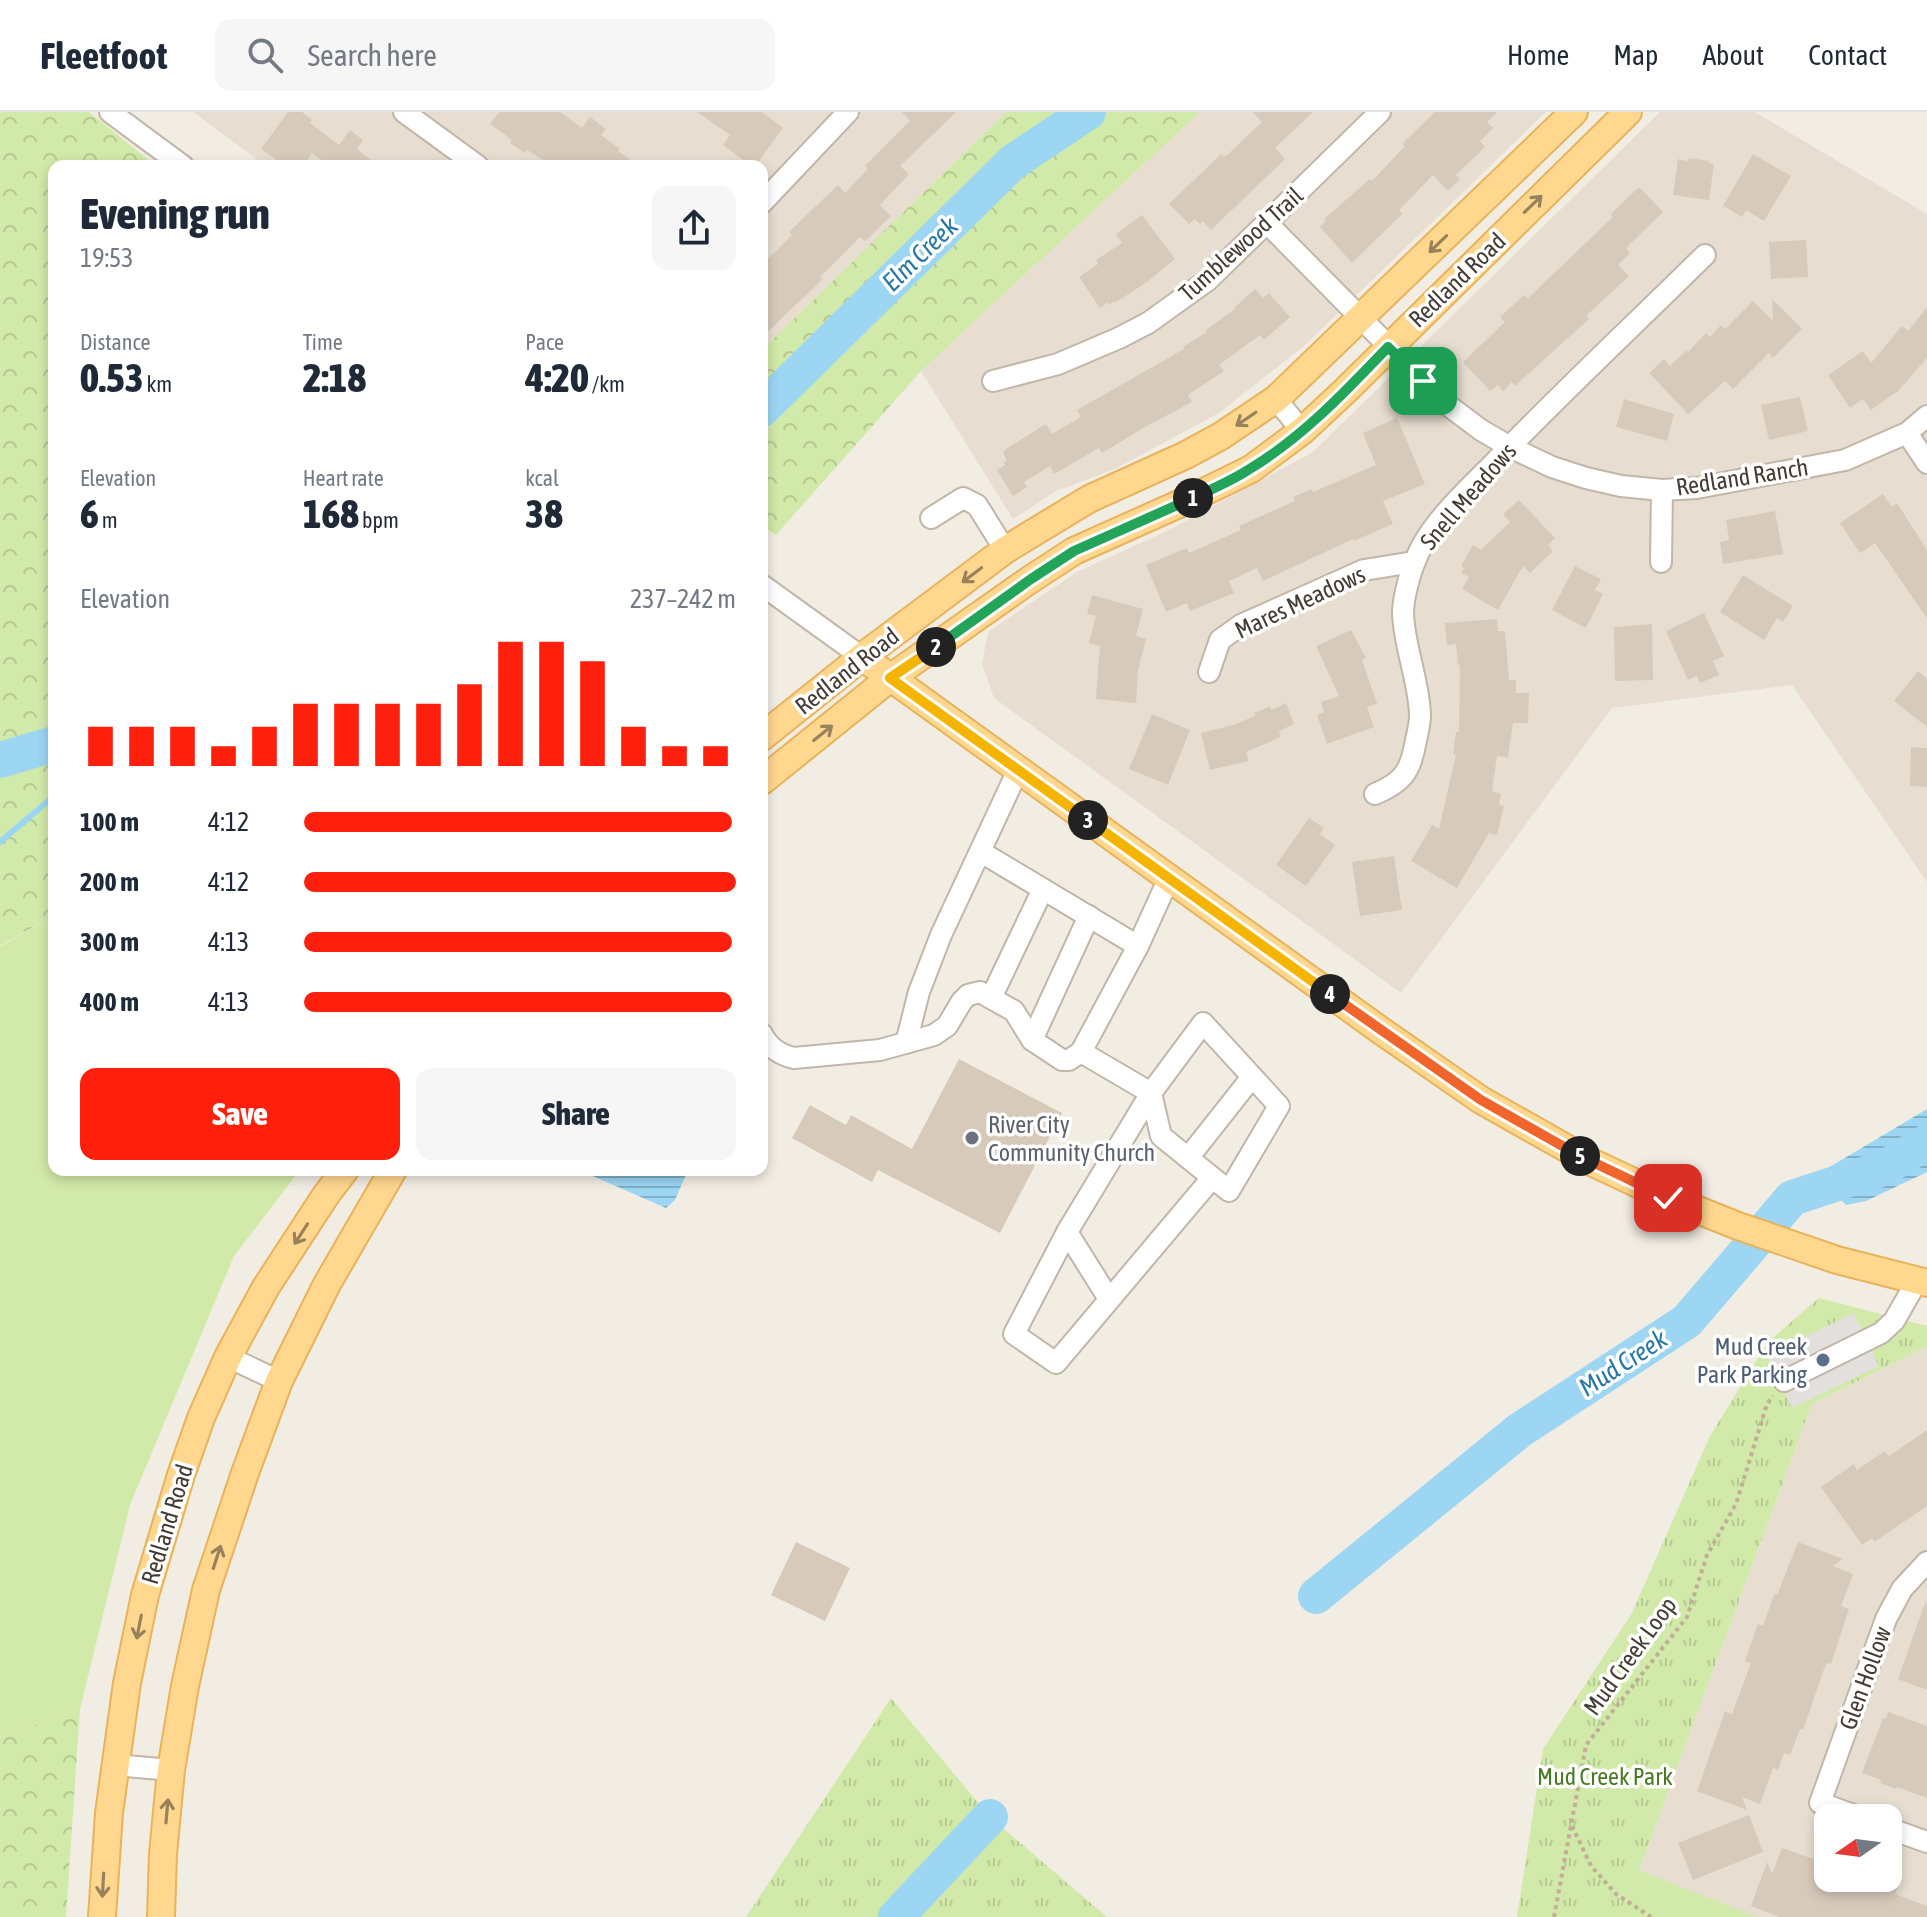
<!DOCTYPE html>
<html lang="en">
<head>
<meta charset="utf-8">
<style>
	body { margin:0; font-family:"Asap Condensed",sans-serif; background:#f6f6f7; color:#1f2937; height:100vh; display:flex; flex-direction:column; font-size:30px; white-space:nowrap }
	* { box-sizing:border-box; margin:0 }
	p { font-size:26px; color:#747a83 }
	.icon { flex:none; width:44px; height:44px; fill:none; stroke:currentColor; stroke-width:2; stroke-linecap:round; stroke-linejoin:round }
	.map { position:relative; flex:1; overflow:hidden }
	.side { position:absolute; left:48px; top:48px; width:720px; height:1016px; display:flex; flex-direction:column; background:#fff; border-radius:16px; box-shadow:0 4px 12px #0003 }
	.side>* { flex:none }
	.needle { width:52px; rotate:256deg }
	.controls { position:absolute; left:1814px; top:1692px; display:grid; gap:16px }
	.controls a { display:grid; place-items:center; width:88px; height:88px; border-radius:16px; background:#fff; box-shadow:0 4px 12px #0003; font-size:40px }
	.pin { position:absolute; display:grid; place-items:center; width:68px; height:68px; color:#fff; margin:-34px; border-radius:16px; box-shadow:0 4px 12px #0006 }
	.km { position:absolute; width:40px; height:40px; margin:-20px; border-radius:50%; background:#222; color:#fff; font-size:22px; line-height:40px; text-align:center }
	.round { display:grid; place-items:center; flex:none; width:84px; height:84px; border-radius:16px; background:#f6f6f7 }
	.overview { display:flex; align-items:center; justify-content:space-between; height:136px; padding:0 32px }
	h1 { font-size:44px; font-weight:800; line-height:60px }
	.stats { display:grid; grid-template-columns:repeat(3,1fr); gap:12px; height:136px; padding:8px 32px }
	.stats div { display:grid; align-content:center }
	.stats b { font-size:40px; font-weight:800 }
	.stats small { font-size:22px; font-weight:400 }
	.stats p { font-size:22px }
	.chart { height:224px; padding:16px 32px }
	.chart p { display:flex; justify-content:space-between }
	.chart svg { width:100%; height:144px; margin-top:8px; stroke:#ff1f0d; stroke-width:6 }
	.action { display:flex; gap:16px; margin-top:auto; padding:16px 32px }
	.action a { flex:1; height:92px; border-radius:16px; background:#ff1f0d; color:#fff; font-size:32px; font-weight:800; line-height:92px; text-align:center }
	.action a+a { background:#f6f6f7; color:#1f2937 }
	ul { padding:0 32px; list-style:none; font-size:26px }
	li { display:grid; grid-template-columns:128px 96px 1fr; align-items:center; height:60px }
	li i { height:20px; border-radius:10px; background:#ff1f0d }
	header { display:flex; align-items:center; gap:48px; box-sizing:border-box; height:112px; padding:0 40px; background:#fff; border-bottom:2px solid #e0e1e3 }
	header strong { font-size:38px }
	nav { display:flex; gap:44px; margin-inline-start:auto; font-size:28px }
	.search { width:560px; height:72px; background:#f6f6f7; display:flex; align-items:center; gap:20px; box-sizing:border-box; padding:0 28px; border-radius:16px; color:#747a83; font-size:30px }
	.map>svg:first-child { display:block }
</style>
</head>
<body>
<header>
<strong>Fleetfoot</strong>
<div class="search"><svg class="icon" aria-label="search" viewBox="0 0 24 24"><circle cx="10" cy="10" r="6"/><path d="M15 15l6 6"/></svg>Search here</div>
<nav><a>Home</a><a>Map</a><a>About</a><a>Contact</a></nav>
</header>
<div class="map">
<svg width="1927" height="1805" viewBox="0 0 1927 1805">
	<defs>
		<pattern id="forest-crowns" width="20" height="18" patternUnits="userSpaceOnUse" patternTransform="scale(2)"><rect width="20" height="18" fill="#d1e9a9"/><path d="M2 6a3 3 0 1 1 6 0M12 15a3 3 0 1 1 6 0" fill="none" stroke="#b5c992"/></pattern>
		<pattern id="park-tufts" width="24" height="20" patternUnits="userSpaceOnUse" patternTransform="scale(2)"><rect width="24" height="20" fill="#d1e9a9"/><path d="M3 7l-1-3M5 7V3M7 7l1-3M15 17l-1-3M17 17v-4M19 17l1-3" fill="none" stroke="#b5c992"/></pattern>
		<pattern id="water-rules" width="6" height="5" patternUnits="userSpaceOnUse" patternTransform="scale(2)"><rect width="6" height="5" fill="#9cd6f3"/><path d="M0 2.5h6" fill="none" stroke="#81afc5"/></pattern>
	</defs>
	<rect width="100%" height="100%" fill="#f2ede3"/>
	<g fill="#e7ded1" fill-rule="evenodd">
		<polygon points="193,0 1006,0 762,238 762,54 266,54"/>
		<polygon points="1200,0 1546,0 1305,233 1219,301 1115,357 1056,379 1013,407 921,259"/>
		<polygon points="1660,0 1755,0 1927,102 1927,770 1792,573 1612,596 1401,881 994,586 982,552 988,520 1077,460 1169,418 1313,340"/>
		<path d="M1927,1234V1805H1757L1639,1758L1812,1292ZM1828,1706H1888V1766H1828Z"/>
	</g>
	<g fill="#d1e9a9">
		<polygon points="54,803 54,1058 300,1058 234,1144 130,1393 80,1597 0,1626 0,835"/>
		<polygon points="1639,1758 1757,1805 1617,1805"/>
	</g>
	<g fill="url(#forest-crowns)">
		<polygon points="0,0 89,0 156,54 54,54 54,803 0,834"/>
		<polygon points="1006,0 1200,0 921,259 776,423 762,414 762,238"/>
		<polygon points="80,1597 66,1805 0,1805 0,1626"/>
	</g>
	<g fill="url(#park-tufts)">
		<polygon points="1819,1186 1927,1214 1927,1234 1812,1292 1639,1758 1617,1805 1517,1805 1543,1637 1632,1501 1710,1324 1768,1230"/>
		<polygon points="891,1586 990,1705 1107,1805 746,1805"/>
	</g>
	<polygon fill="#e2dfdc" points="1854,1201 1879,1254 1792,1296 1767,1243"/>
	<g fill="url(#water-rules)">
		<polygon points="1927,997 1927,1060 1866,1089 1846,1093 1819,1066 1828,1056"/>
		<polygon points="579,1058 688,1058 675,1088 666,1096"/>
	</g>
	<g fill="none" stroke-linecap="round" stroke-linejoin="round">
		<polyline stroke="#9cd6f3" stroke-width="6" points="0,730 54,684"/>
		<g stroke="#9cd6f3" stroke-width="36">
			<polyline points="762,297 1013,50 1088,0"/>
			<polyline points="0,648 54,632"/>
			<polyline points="1316,1484 1520,1318 1687,1209 1792,1086 1884,1056 1927,1030"/>
			<polyline points="896,1805 990,1705"/>
		</g>
	</g>
	<g fill="#d7cabb">
		<polygon points="288,0 302,0 312,8 310,11 339,33 350,18 363,28 357,37 379,54 329,54 312,41 303,54 285,54 261,37"/>
		<polygon points="499,0 560,0 582,16 590,5 606,17 601,23 620,37 618,39 638,54 552,54 527,38 525,41 510,31 512,28 490,12"/>
		<polygon points="697,0 762,0 783,16 755,54 751,54 723,33 730,23"/>
		<polygon points="902,0 956,0 900,54 909,62 880,93 891,104 865,129 860,125 820,165 823,167 762,225 762,153 792,123 789,120 838,73 845,81 868,57 865,54 910,9"/>
		<polygon points="1253,0 1313,0 1275,36 1285,47 1211,118 1203,109 1200,112 1195,107 1189,112 1169,92 1221,42 1225,45 1262,10"/>
		<polygon points="1435,0 1497,0 1487,10 1493,16 1480,29 1485,35 1456,63 1460,67 1448,79 1433,63 1399,98 1402,102 1352,151 1320,115 1326,109 1324,107 1370,67 1372,69 1405,34 1402,32"/>
		<polygon points="1753,42 1791,64 1764,109 1746,98 1742,105 1723,94"/>
		<polygon points="1689,46 1709,49 1709,51 1714,52 1709,88 1673,83 1678,47 1688,49"/>
		<polygon points="1639,75 1663,100 1626,136 1630,141 1618,153 1629,164 1586,204 1589,207 1515,274 1512,270 1503,279 1498,273 1490,279 1463,250 1505,210 1500,205 1524,183 1528,186 1613,105 1611,102"/>
		<polygon points="1142,103 1175,147 1147,170 1115,191 1114,189 1109,193 1108,190 1100,196 1079,165 1098,152 1096,148 1122,131 1116,122"/>
		<polygon points="1806,128 1808,165 1771,167 1769,130"/>
		<polygon points="1255,177 1263,186 1269,181 1290,205 1264,228 1260,223 1219,253 1224,259 1188,283 1192,290 1145,315 1102,341 1099,336 1054,362 1050,354 1024,370 1027,375 1013,384 997,358 1005,353 1004,350 1007,348 1003,341 1006,337 1046,312 1052,322 1081,305 1077,298 1184,237 1183,235 1207,220 1206,218 1236,196 1235,195"/>
		<polygon points="1772,187 1802,217 1773,246 1769,241 1733,277 1725,269 1688,302 1649,261 1664,247 1670,254 1687,238 1688,240 1706,221 1710,225 1721,213 1725,217 1753,189 1773,209"/>
		<polygon points="1927,195 1927,246 1898,279 1871,298 1863,287 1850,296 1828,263 1863,239 1871,251 1902,214 1908,219"/>
		<polygon points="1800,285 1808,319 1769,328 1761,293"/>
		<polygon points="1624,287 1674,302 1667,329 1616,315"/>
		<polygon points="1397,306 1425,372 1383,389 1393,412 1354,429 1353,427 1263,469 1257,456 1229,469 1234,481 1190,499 1187,491 1166,500 1146,453 1187,436 1189,441 1241,418 1239,414 1295,389 1293,385 1312,377 1313,380 1376,353 1363,321"/>
		<polygon points="1883,382 1892,395 1897,391 1927,438 1927,506 1875,431 1860,441 1840,411"/>
		<polygon points="1519,388 1555,426 1548,433 1553,439 1530,461 1523,454 1498,498 1462,477 1469,465 1461,461 1464,456 1461,454 1473,433 1481,438 1510,410 1503,402"/>
		<polygon points="1775,399 1783,442 1723,452 1720,430 1729,428 1726,408"/>
		<polygon points="1575,454 1601,467 1595,478 1603,482 1586,516 1552,498"/>
		<polygon points="1743,463 1793,494 1783,510 1777,506 1764,528 1720,500"/>
		<polygon points="1092,483 1143,497 1136,524 1146,527 1138,558 1136,591 1096,587 1100,534 1089,531 1096,504 1087,502"/>
		<polygon points="1704,501 1724,544 1713,549 1719,563 1700,571 1697,564 1688,568 1666,519"/>
		<polygon points="1497,507 1498,519 1505,519 1509,568 1516,568 1516,581 1529,581 1528,611 1513,611 1508,645 1497,644 1492,679 1501,682 1499,693 1504,694 1497,723 1489,721 1457,776 1411,749 1432,713 1439,717 1456,643 1453,642 1456,620 1459,620 1460,553 1458,553 1456,532 1447,533 1445,511"/>
		<polygon points="1652,512 1653,568 1615,569 1614,515"/>
		<polygon points="1351,518 1366,546 1362,548 1377,592 1367,595 1374,615 1327,632 1317,603 1324,600 1321,590 1339,584 1316,534"/>
		<polygon points="1918,559 1927,567 1927,615 1894,589"/>
		<polygon points="1286,591 1294,612 1279,619 1281,625 1246,640 1249,649 1210,658 1201,621 1233,613 1255,604 1254,601 1270,594 1271,598"/>
		<polygon points="1152,602 1190,618 1168,673 1129,657"/>
		<polygon points="1911,635 1927,636 1927,675 1910,674"/>
		<polygon points="1309,706 1324,716 1320,722 1335,733 1306,774 1276,753"/>
		<polygon points="1394,744 1402,798 1360,804 1352,750"/>
		<polygon points="959,947 1062,1001 1000,1121 878,1058 872,1070 792,1026 810,993 846,1013 851,1003 912,1037"/>
		<polygon points="1927,1318 1927,1394 1874,1430 1872,1426 1862,1433 1821,1375 1854,1352 1857,1358 1885,1339 1889,1344"/>
		<polygon points="796,1430 850,1456 825,1509 771,1483"/>
		<polygon points="1798,1430 1843,1447 1833,1454 1853,1462 1841,1494 1849,1497 1831,1552 1827,1551 1824,1557 1803,1618 1800,1617 1790,1643 1784,1641 1778,1658 1773,1656 1760,1692 1742,1685 1747,1698 1697,1679 1725,1599 1732,1602 1751,1551 1745,1549 1758,1512 1763,1514 1774,1482 1777,1483"/>
		<polygon points="1925,1491 1927,1491 1927,1578 1898,1567"/>
		<polygon points="1888,1600 1927,1614 1927,1686 1897,1675 1896,1677 1880,1671 1881,1668 1862,1661 1883,1606 1886,1607"/>
		<polygon points="1749,1703 1763,1740 1693,1768 1678,1731"/>
		<polygon points="1782,1736 1828,1752 1828,1766 1880,1766 1899,1773 1895,1782 1927,1794 1927,1805 1779,1805 1751,1794 1767,1750 1772,1762"/>
	</g>
	<g fill="none" stroke-linecap="round" stroke-linejoin="round">
		<defs>
			<g id="minor">
				<polyline points="110,0 183,54"/>
				<polyline points="404,0 478,54"/>
				<polyline points="762,91 848,0"/>
				<polyline points="1267,111 1423,269 1449,294 1481,318 1510,335 1552,355 1586,366 1621,374 1662,378 1697,376 1845,348 1907,321 1927,304"/>
				<polyline points="993,269 1058,252 1119,226 1148,211 1208,168 1380,0"/>
				<polyline points="1276,287 1302,319"/>
				<polyline points="1907,321 1927,351"/>
				<polyline points="931,406 963,386 977,393 1005,438"/>
				<polyline points="1661,450 1662,378"/>
				<polyline points="762,473 862,545"/>
				<polyline points="1209,560 1220,528 1241,513 1364,458 1414,450"/>
				<path d="M1375,682C1401,671 1410,661 1415,633C1417,623 1420,613 1420,603C1419,568 1404,535 1403,501C1403,487 1410,460 1416,447C1428,414 1467,378 1492,353C1561,281 1634,213 1705,143"/>
				<polyline points="981,740 1138,834"/>
				<polyline points="991,886 1043,777"/>
				<path d="M762,922C768,935 781,943 794,946L880,938L934,923L947,914L962,889L968,883L980,880L1014,899L1032,928L1062,948H1069L1081,940L1138,834L1169,766"/>
				<polyline points="1032,928 1089,804"/>
				<polyline points="906,931 919,880 941,823 1018,658"/>
				<polyline points="1081,940 1151,981 1203,911 1279,994 1229,1079 1161,1024 1151,981"/>
				<polyline points="1151,981 1067,1120 1014,1222 1056,1251 1212,1066"/>
				<polyline points="1188,1046 1252,965"/>
				<polyline points="1067,1120 1109,1187"/>
				<polyline points="228,1245 279,1269"/>
				<polyline points="1784,1269 1881,1221 1894,1209 1917,1169"/>
				<polyline points="115,1653 171,1658"/>
				<polyline points="1862,1706 1820,1691 1886,1507 1902,1477 1927,1450"/>
				<polyline points="1888,1716 1927,1730"/>
			</g>
			<g id="major">
				<polyline points="862,545 1380,918 1481,988 1589,1049 1668,1086 1738,1114 1837,1148 1927,1171"/>
				<polyline points="762,625 862,545 1005,438 1089,387 1186,343 1221,324 1276,287 1574,0"/>
				<polyline points="762,669 890,566 1031,467 1074,439 1188,388 1251,357 1302,319 1345,279 1628,0"/>
				<polyline points="102,1805 109,1701 127,1571 145,1483 181,1363 201,1306 228,1245 266,1175 326,1083 345,1058"/>
				<polyline points="161,1805 163,1742 171,1658 185,1574 206,1478 245,1361 279,1269 327,1172 393,1058"/>
			</g>
		</defs>
		<use href="#minor" stroke="#c1b6a8" stroke-width="24"/>
		<use href="#major" stroke="#e8b35b" stroke-width="30"/>
		<g stroke="#c0ae96" stroke-width="4" stroke-dasharray="4 4" stroke-linecap="butt">
			<polyline points="1572,1714 1591,1754 1616,1782 1651,1805"/>
			<polyline points="1554,1805 1586,1633 1687,1505 1707,1443 1736,1392 1767,1292 1773,1284"/>
		</g>
		<use href="#minor" stroke="#fff" stroke-width="20"/>
		<use href="#major" stroke="#ffd78f" stroke-width="26"/>
	</g>
	<defs><path id="oneway-shaft" d="M-6 0H5M1.5-3L5.5 0L1.5 3" fill="none" stroke-width="1.6" stroke-linecap="round" stroke-linejoin="round" transform="scale(2)"/></defs>
	<g stroke="#98825c">
		<use href="#oneway-shaft" transform="translate(1533 92) rotate(-44)"/>
		<use href="#oneway-shaft" transform="translate(1438 132) rotate(136)"/>
		<use href="#oneway-shaft" transform="translate(1246 307) rotate(146)"/>
		<use href="#oneway-shaft" transform="translate(972 463) rotate(143)"/>
		<use href="#oneway-shaft" transform="translate(823 621) rotate(-39)"/>
		<use href="#oneway-shaft" transform="translate(301 1122) rotate(123)"/>
		<use href="#oneway-shaft" transform="translate(217 1445) rotate(-72)"/>
		<use href="#oneway-shaft" transform="translate(139 1515) rotate(101)"/>
		<use href="#oneway-shaft" transform="translate(167 1699) rotate(-85)"/>
		<use href="#oneway-shaft" transform="translate(103 1773) rotate(93)"/>
	</g>
	<g fill="none" stroke-linecap="round" stroke-linejoin="round">
		<defs>
			<path id="split-1" d="M1193,386C1212,377 1231,369 1248,358C1302,326 1346,279 1388,235L1423,269"/>
			<polyline id="split-2" points="936,535 1031,467 1074,439 1193,386"/>
			<polyline id="split-3" points="936,535 890,566 1088,708"/>
			<polyline id="split-4" points="1088,708 1330,882"/>
			<polyline id="split-5" points="1330,882 1481,988 1580,1044"/>
			<polyline id="split-6" points="1580,1044 1668,1086"/>
		</defs>
		<use href="#split-1" stroke="#fff" stroke-width="16"/>
		<use href="#split-2" stroke="#fff" stroke-width="16"/>
		<use href="#split-3" stroke="#fff" stroke-width="16"/>
		<use href="#split-4" stroke="#fff" stroke-width="16"/>
		<use href="#split-5" stroke="#fff" stroke-width="16"/>
		<use href="#split-6" stroke="#fff" stroke-width="16"/>
		<use href="#split-1" stroke="#22a559" stroke-width="10"/>
		<use href="#split-2" stroke="#22a559" stroke-width="10"/>
		<use href="#split-3" stroke="#f5b400" stroke-width="10"/>
		<use href="#split-4" stroke="#f5b400" stroke-width="10"/>
		<use href="#split-5" stroke="#f0652b" stroke-width="10"/>
		<use href="#split-6" stroke="#f0652b" stroke-width="10"/>
	</g>
	<circle fill="#6b7280" stroke="#fff" stroke-width="3" cx="972" cy="1026" r="8"/>
	<circle fill="#5c6f8a" stroke="#fff" stroke-width="3" cx="1823" cy="1248" r="8"/>
	<g text-anchor="middle" dominant-baseline="central" stroke-width="7" stroke-linejoin="round" paint-order="stroke">
		<g font-size="24" fill="#443c33" stroke="#fff">
			<text transform="translate(1241 132) rotate(-42)">Tumblewood Trail</text>
			<text transform="translate(1457 168) rotate(-44)">Redland Road</text>
			<text transform="translate(1742 365) rotate(-9)">Redland Ranch</text>
			<text transform="translate(1468 384) rotate(-49)">Snell Meadows</text>
			<text transform="translate(1300 490) rotate(-25)">Mares Meadows</text>
			<text transform="translate(847 559) rotate(-38)">Redland Road</text>
			<text transform="translate(167 1412) rotate(-73)">Redland Road</text>
			<text transform="translate(1630 1544) rotate(-54)">Mud Creek Loop</text>
			<text transform="translate(1865 1566) rotate(-70)">Glen Hollow</text>
		</g>
		<g font-size="24" fill="#5b616d" stroke="#fff" text-anchor="start">
			<text x="988" y="1012">River City<tspan x="988" dy="28">Community Church</tspan></text>
		</g>
		<g font-size="24" fill="#4e5e75" stroke="#fff" text-anchor="end">
			<text x="1807" y="1234">Mud Creek<tspan x="1807" dy="28">Park Parking</tspan></text>
		</g>
		<g font-size="24" fill="#4a7824" stroke="#fff">
			<text x="1605" y="1664">Mud Creek Park</text>
		</g>
		<g font-size="26" font-style="italic" fill="#2778a4" stroke="#fff">
			<text transform="translate(920 142) rotate(-44)">Elm Creek</text>
			<text transform="translate(1623 1251) rotate(-33)">Mud Creek</text>
		</g>
	</g>
</svg>
<div class="controls">
<a><svg class="needle" viewBox="-14 -14 28 28"><path d="M0-13l5 13h-10z" fill="#e53935"/><path d="M0 13l5-13h-10z" fill="#747a83"/></svg></a>
</div>
<div class="pin" style="left:1423px;top:269px;background:#1e9e55"><svg class="icon" aria-label="arrive" viewBox="0 0 24 24"><path d="M6 21V4h12l-3 4 3 4H6"/></svg></div>
<div class="pin" style="left:1668px;top:1086px;background:#d93025"><svg class="icon" aria-label="check" viewBox="0 0 24 24"><path d="M5 12l5 5 9-10"/></svg></div>
<b class="km" style="left:1193px;top:386px">1</b>
<b class="km" style="left:936px;top:535px">2</b>
<b class="km" style="left:1088px;top:708px">3</b>
<b class="km" style="left:1330px;top:882px">4</b>
<b class="km" style="left:1580px;top:1044px">5</b>
<section class="side">
<div class="overview"><div><h1>Evening run</h1><p>19:53</p></div><a class="round"><svg class="icon" aria-label="share" viewBox="0 0 24 24"><path d="M12 15V3M7 8l5-5 5 5M5 13v7h14v-7"/></svg></a></div>
<div class="stats">
<div><p>Distance</p><b>0.53<small> km</small></b></div>
<div><p>Time</p><b>2:18</b></div>
<div><p>Pace</p><b>4:20<small> /km</small></b></div>
</div>
<div class="stats">
<div><p>Elevation</p><b>6<small> m</small></b></div>
<div><p>Heart rate</p><b>168<small> bpm</small></b></div>
<div><p>kcal</p><b>38</b></div>
</div>
<div class="chart"><p><span>Elevation</span>237–242 m</p>
<svg viewBox="0 0 160 44" preserveAspectRatio="none"><path d="M5 44V32M15 44V32M25 44V32M35 44V38M45 44V32M55 44V25M65 44V25M75 44V25M85 44V25M95 44V19M105 44V6M115 44V6M125 44V12M135 44V32M145 44V38M155 44V38"/></svg>
</div>
<ul>
<li><b>100 m</b>4:12<i style="width:99%"></i></li>
<li><b>200 m</b>4:12<i style="width:100%"></i></li>
<li><b>300 m</b>4:13<i style="width:99%"></i></li>
<li><b>400 m</b>4:13<i style="width:99%"></i></li>
</ul>
<div class="action"><a>Save</a><a>Share</a></div>
</section>
</div>
</body>
</html>
